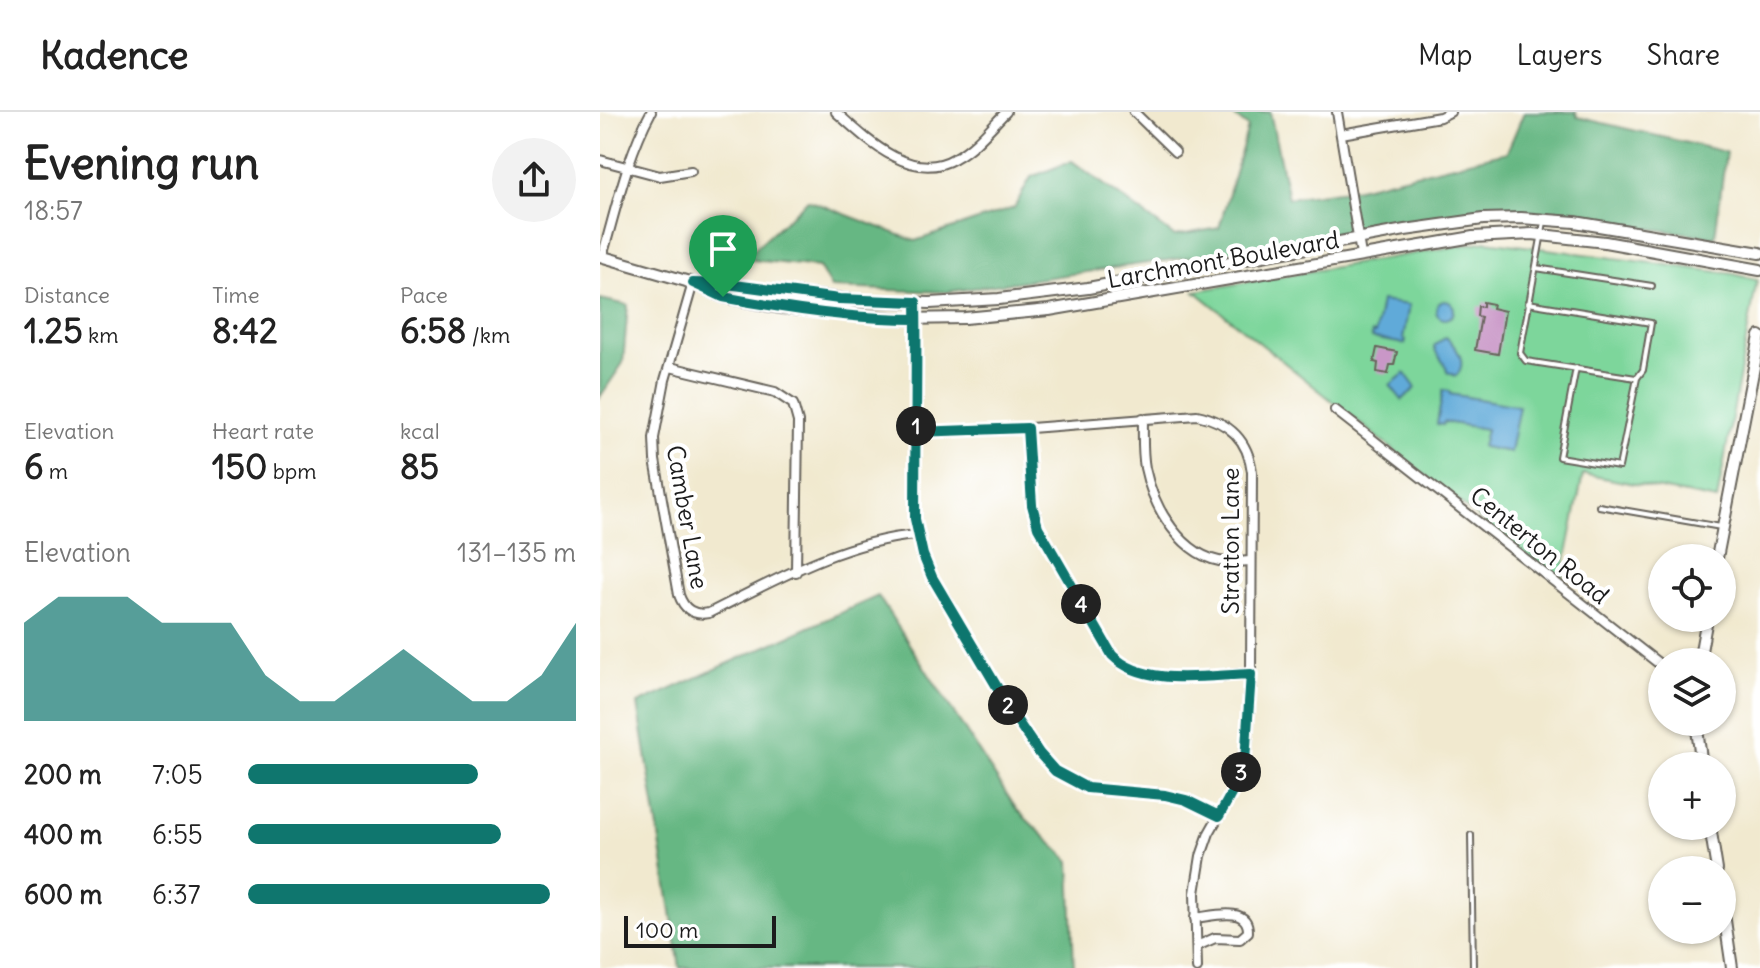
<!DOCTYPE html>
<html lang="en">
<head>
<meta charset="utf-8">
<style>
	body { margin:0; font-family:Delius,sans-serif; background:#f2f2f2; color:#222; height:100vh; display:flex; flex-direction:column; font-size:30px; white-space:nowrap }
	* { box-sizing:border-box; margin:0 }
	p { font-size:26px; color:#767676 }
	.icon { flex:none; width:44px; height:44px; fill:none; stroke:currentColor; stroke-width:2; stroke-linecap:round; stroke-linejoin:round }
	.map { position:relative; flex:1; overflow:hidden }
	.panel { display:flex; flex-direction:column; background:#fff; width:600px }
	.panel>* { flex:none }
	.buttons { position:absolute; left:1048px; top:432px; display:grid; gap:16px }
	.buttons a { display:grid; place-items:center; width:88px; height:88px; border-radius:50%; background:#fff; box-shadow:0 2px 6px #0004; font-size:40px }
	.scale { position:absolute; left:24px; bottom:20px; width:152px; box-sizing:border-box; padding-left:8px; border:4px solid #1c1c1c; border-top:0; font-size:22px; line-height:28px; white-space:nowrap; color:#1c1c1c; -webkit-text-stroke:6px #fff; paint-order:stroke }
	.pin { position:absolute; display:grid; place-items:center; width:68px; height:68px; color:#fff; margin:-82px -34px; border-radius:50% 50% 50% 0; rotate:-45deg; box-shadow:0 0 8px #0007 }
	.pin .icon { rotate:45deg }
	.km { position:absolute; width:40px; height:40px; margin:-20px; border-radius:50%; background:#222; color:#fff; font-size:22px; line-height:40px; text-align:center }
	.round { display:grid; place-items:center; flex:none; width:84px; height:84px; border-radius:42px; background:#f2f2f2 }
	.overview { display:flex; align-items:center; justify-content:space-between; height:136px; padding:0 24px }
	h1 { font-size:44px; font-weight:700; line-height:60px }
	.stats { display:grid; grid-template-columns:repeat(3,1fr); gap:12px; height:136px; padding:8px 24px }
	.stats div { display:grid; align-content:center }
	.stats b { font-size:34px; font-weight:700 }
	.stats small { font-size:22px; font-weight:400 }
	.stats p { font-size:22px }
	.chart { height:224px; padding:16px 24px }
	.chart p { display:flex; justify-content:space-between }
	.chart svg { width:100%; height:144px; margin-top:8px; fill:#0f766e; opacity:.7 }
	ul { padding:0 24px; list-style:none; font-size:26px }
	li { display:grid; grid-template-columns:128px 96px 1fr; align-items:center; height:60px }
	li i { height:20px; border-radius:10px; background:#0f766e }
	header { display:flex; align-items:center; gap:48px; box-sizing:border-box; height:112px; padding:0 40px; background:#fff; border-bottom:2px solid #e0e0e0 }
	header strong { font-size:38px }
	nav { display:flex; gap:44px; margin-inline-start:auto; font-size:28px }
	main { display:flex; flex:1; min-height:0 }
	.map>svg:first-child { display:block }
</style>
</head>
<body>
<header>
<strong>Kadence</strong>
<nav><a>Map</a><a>Layers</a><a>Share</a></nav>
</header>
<main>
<section class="panel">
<div class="overview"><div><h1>Evening run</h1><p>18:57</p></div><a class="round"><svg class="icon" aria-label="share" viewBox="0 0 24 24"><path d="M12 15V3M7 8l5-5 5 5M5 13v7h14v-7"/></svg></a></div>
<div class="stats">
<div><p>Distance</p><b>1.25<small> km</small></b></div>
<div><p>Time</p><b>8:42</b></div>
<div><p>Pace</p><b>6:58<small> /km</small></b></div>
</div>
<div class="stats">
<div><p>Elevation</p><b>6<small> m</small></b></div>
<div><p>Heart rate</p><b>150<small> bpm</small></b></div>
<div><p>kcal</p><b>85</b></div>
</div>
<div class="chart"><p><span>Elevation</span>131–135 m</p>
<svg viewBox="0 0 160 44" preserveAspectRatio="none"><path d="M0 44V14L10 6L20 6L30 6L40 14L50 14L60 14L70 30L80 38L90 38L100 30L110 22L120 30L130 38L140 38L150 30L160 14V44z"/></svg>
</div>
<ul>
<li><b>200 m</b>7:05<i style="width:70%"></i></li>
<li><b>400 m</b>6:55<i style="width:77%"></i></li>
<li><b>600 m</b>6:37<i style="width:92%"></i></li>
</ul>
</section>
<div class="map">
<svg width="1160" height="856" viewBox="0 0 1160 856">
	<rect width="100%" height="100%" fill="#fff"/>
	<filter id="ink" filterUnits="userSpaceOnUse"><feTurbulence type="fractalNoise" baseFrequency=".0125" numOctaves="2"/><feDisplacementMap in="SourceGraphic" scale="16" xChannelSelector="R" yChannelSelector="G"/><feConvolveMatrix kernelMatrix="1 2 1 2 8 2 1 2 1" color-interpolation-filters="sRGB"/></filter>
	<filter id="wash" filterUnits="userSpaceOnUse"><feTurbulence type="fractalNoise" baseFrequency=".006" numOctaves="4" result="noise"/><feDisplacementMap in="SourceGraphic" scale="32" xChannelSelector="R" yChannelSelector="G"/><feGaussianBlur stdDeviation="1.8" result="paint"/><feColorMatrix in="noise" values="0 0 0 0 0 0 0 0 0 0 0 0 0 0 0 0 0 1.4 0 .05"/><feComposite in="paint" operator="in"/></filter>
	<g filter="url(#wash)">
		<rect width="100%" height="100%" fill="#f1e9cf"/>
		<polygon fill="#7dd69b" stroke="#4c795c" stroke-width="2" points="887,129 1134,162 1157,168 1117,388 983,362 961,472 595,179"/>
		<g fill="#66b783" stroke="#416a50" stroke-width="2">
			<polygon points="629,0 670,0 688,86 754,77 907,40 924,0 976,0 977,5 1126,40 1115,125 889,96 764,116 694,130 347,180 231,176 219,155 143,147 208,88 315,129 414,96 431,65 472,49 574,124 619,116 648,15"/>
			<polygon points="0,187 28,193 23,251 0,285"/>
			<polygon points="278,484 417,698 470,749 474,856 80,856 38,592"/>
		</g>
		<g fill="#61aad9" stroke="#3e637a" stroke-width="2">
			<circle cx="845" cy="198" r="9"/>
			<polygon points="781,189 809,193 803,227 806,228 805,232 771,226 772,221 775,222"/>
			<path d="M846,225C856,235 869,250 856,264L847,260C846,248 835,245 834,234Z"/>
			<polygon points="805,261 816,276 802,288 790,273"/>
			<polygon points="843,278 849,279 850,282 919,294 910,340 882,335 886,317 844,310 843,313 837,312"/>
		</g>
		<g id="blocks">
			<g fill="#c997c7">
				<polygon points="883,190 893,192 892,196 905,199 898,242 875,238 881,205 877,204 878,194 883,195"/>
				<polygon points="777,236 797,240 794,253 790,253 788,262 777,260 778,251 774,250"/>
			</g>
		</g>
	</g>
	<g filter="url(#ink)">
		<use href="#blocks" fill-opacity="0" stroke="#67645b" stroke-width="2"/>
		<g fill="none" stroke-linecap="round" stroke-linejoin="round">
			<defs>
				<g id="service">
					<polyline points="944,110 920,241 926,249 1036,266"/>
					<polyline points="936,156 1052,174"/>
					<polyline points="928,191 1051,211 1043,258 1037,266 1019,355 959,345 976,256"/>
					<polyline points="999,394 1121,415"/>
					<polyline points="871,723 873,856"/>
				</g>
				<g id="minor">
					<path d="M236,0C266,27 312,72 355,46C375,35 390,16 406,0"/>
					<polyline points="534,0 575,40"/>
					<polyline points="737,0 761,143"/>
					<polyline points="741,22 840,5 850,0"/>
					<polyline points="0,48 60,64 91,59"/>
					<path d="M2,145C16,97 27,44 51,0"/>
					<path d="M93,171L65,268L54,326L55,348L79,483C84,497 93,504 109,501C175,468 243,429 317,423"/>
					<polyline points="316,190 315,407 323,443 332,465 416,607 439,641 455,659 487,676 565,683 586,688 619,704"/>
					<polyline points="70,255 175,280 193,292 198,310 196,460"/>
					<polyline points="735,298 1062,554"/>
					<path d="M543,306C543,323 542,340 545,356C553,395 582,446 626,450C634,451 642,449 651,449"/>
					<path d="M427,316L432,393L438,415L512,543C543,576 609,563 651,562"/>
					<path d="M316,320L418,317L597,303C629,310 648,327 652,360L651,562L647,635L635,675L609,721L601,744L595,781L597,856"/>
					<path d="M595,806C613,804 649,793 648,820L640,827L615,826L597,834"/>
				</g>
				<g id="tertiary">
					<polyline points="0,144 93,171 123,185 180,196 303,207 365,206 449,198 873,125 932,122 1005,130 1160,158"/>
					<polyline points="99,171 261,189 330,191 399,187 488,176 805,118 883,107 921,106 975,110 1160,141"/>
					<polyline points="1117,446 1160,224"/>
					<polyline points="1099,550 1107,506"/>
					<polyline points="1096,610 1102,654"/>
					<polyline points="1110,714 1117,758"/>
					<polyline points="1122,788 1132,856"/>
				</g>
			</defs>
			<use href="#service" stroke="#67645b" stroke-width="8"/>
			<use href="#minor" stroke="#67645b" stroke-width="12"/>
			<use href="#tertiary" stroke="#67645b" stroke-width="14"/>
			<use href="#service" stroke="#fff" stroke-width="4"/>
			<use href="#minor" stroke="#fff" stroke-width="8"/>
			<use href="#tertiary" stroke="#fff" stroke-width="10"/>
		</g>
	</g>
	<g fill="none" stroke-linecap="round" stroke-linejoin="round" filter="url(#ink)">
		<defs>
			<path id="route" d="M123,185C186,197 251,207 316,207L315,407L323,443L332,465L416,607L439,641L455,659L487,676L565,683L586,688L619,704L635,675L645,649L651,562C608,563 544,576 512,543L438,415L432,393L427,316L316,320C316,277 317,233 316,190L239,187L127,172L93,171L123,185"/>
		</defs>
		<use href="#route" stroke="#fff" stroke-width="16"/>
		<use href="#route" stroke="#0f766e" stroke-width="10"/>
	</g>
	<g text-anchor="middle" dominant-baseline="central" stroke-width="8" stroke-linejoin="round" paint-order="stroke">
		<g font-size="24" fill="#1c1c1c" stroke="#fff">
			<text transform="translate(623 147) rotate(-10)">Larchmont Boulevard</text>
			<text transform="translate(88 405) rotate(80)">Camber Lane</text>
			<text transform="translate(630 429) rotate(-90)">Stratton Lane</text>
			<text transform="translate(940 433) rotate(39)">Centerton Road</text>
		</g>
	</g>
</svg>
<div class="buttons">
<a><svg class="icon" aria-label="locate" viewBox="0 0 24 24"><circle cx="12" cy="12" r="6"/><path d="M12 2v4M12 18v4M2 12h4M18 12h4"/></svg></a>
<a><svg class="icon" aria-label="layers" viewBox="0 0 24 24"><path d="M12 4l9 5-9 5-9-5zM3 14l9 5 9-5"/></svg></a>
<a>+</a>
<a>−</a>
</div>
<div class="scale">100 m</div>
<div class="pin" style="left:123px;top:185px;background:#1e9e55"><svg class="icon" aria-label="arrive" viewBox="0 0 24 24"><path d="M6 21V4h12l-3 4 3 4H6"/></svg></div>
<b class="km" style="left:316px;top:314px">1</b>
<b class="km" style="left:408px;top:593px">2</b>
<b class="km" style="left:641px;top:660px">3</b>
<b class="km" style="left:481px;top:492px">4</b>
</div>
</main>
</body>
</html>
